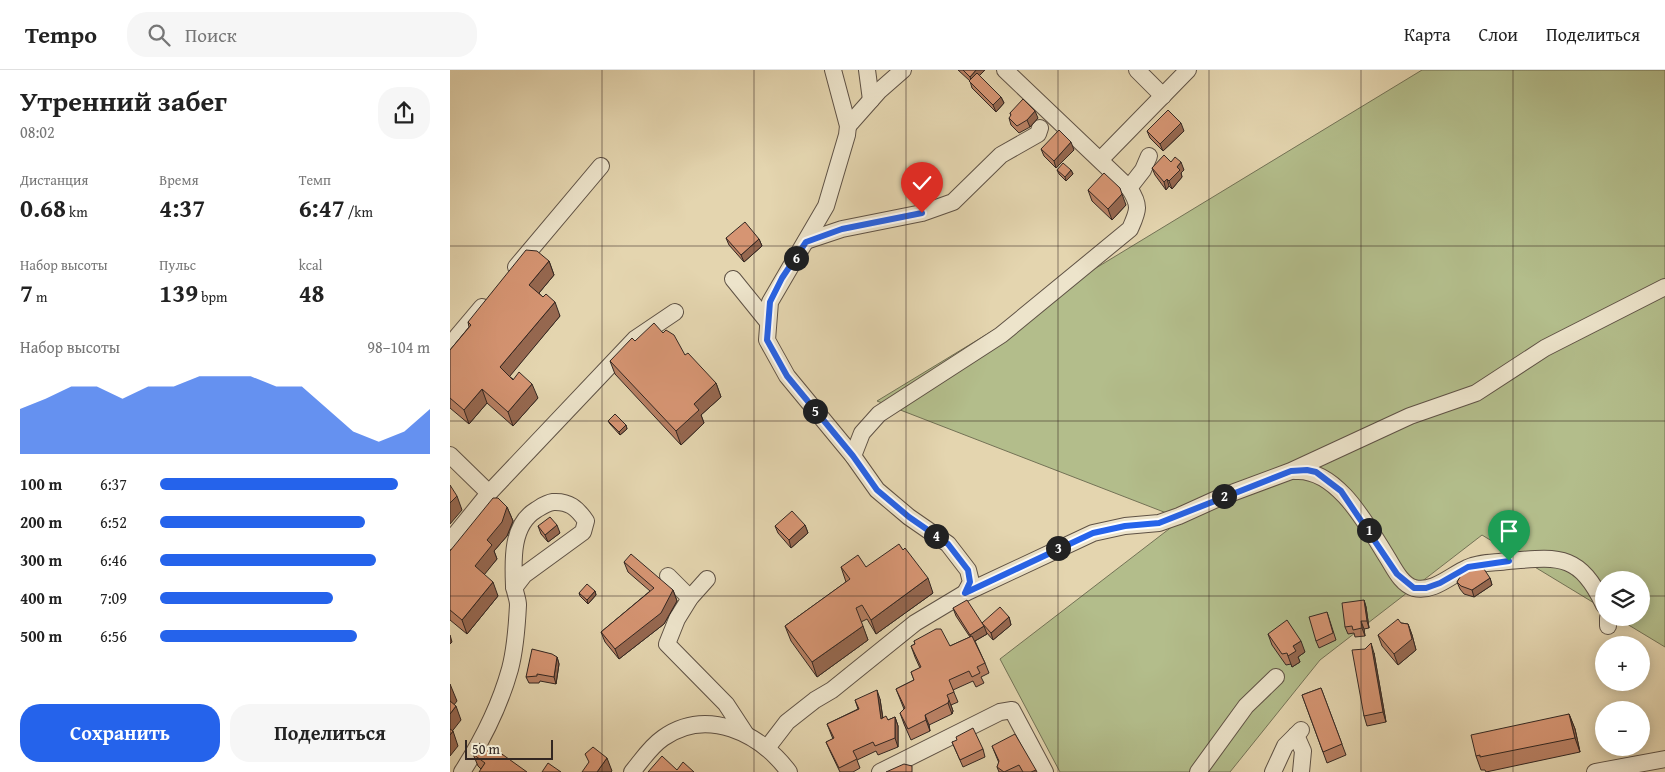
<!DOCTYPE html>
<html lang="ru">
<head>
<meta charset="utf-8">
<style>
	body { margin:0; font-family:"Gentium Book Plus",serif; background:#f6f6f6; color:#222; height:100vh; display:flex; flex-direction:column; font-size:19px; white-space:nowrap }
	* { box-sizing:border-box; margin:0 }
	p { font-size:16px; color:#767676 }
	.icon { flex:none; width:28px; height:28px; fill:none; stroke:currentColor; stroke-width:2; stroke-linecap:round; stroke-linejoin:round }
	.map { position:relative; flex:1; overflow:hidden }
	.sheet { display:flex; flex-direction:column; background:#fff; width:450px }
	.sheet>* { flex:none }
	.buttons { position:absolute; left:1145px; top:501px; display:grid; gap:10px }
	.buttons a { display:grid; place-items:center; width:55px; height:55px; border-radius:50%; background:#fff; box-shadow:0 2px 12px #0003; font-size:25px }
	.scale { position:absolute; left:15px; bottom:12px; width:88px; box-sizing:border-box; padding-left:5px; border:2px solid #332722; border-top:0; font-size:14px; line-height:18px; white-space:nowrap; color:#332722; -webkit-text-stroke:4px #ede4cb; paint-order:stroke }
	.pin { position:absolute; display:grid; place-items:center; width:42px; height:42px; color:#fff; margin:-51px -21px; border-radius:50% 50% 50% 0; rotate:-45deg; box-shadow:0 0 5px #0007 }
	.pin .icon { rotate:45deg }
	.km { position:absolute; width:25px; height:25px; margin:-12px; border-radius:50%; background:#222; color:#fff; font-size:14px; line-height:25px; text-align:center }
	.round { display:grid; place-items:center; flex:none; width:52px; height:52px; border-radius:20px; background:#f6f6f6 }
	.summary { display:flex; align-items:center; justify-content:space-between; height:85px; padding:0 20px }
	h1 { font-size:28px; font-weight:700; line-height:38px }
	.stats { display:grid; grid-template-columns:repeat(3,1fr); gap:8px; height:85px; padding:5px 20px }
	.stats div { display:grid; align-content:center }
	.stats b { font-size:25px; font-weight:700 }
	.stats small { font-size:14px; font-weight:400 }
	.stats p { font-size:14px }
	.chart { height:140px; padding:10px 20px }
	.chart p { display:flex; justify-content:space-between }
	.chart svg { width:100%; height:90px; margin-top:5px; fill:#2563eb; opacity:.7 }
	.primary-button { display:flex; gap:10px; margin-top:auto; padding:10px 20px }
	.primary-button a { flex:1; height:58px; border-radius:20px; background:#2563eb; color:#fff; font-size:20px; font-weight:700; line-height:58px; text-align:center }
	.primary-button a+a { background:#f6f6f6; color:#222 }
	ul { padding:0 20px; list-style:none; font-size:16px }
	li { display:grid; grid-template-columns:80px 60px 1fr; align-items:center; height:38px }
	li i { height:12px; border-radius:6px; background:#2563eb }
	header { display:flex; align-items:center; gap:30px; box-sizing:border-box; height:70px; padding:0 25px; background:#fff; border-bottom:1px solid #e0e0e0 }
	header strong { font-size:24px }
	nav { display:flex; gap:28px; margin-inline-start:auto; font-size:18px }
	.search { width:350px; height:45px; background:#f6f6f6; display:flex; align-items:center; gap:12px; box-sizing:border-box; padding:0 18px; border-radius:20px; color:#767676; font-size:19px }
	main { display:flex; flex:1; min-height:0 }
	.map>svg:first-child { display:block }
</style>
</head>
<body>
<header>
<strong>Tempo</strong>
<div class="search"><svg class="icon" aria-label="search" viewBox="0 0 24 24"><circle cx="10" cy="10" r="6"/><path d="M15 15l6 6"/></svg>Поиск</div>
<nav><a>Карта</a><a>Слои</a><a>Поделиться</a></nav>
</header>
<main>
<section class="sheet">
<div class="summary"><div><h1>Утренний забег</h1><p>08:02</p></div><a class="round"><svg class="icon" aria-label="share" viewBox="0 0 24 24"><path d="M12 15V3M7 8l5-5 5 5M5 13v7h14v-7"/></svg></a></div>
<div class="stats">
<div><p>Дистанция</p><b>0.68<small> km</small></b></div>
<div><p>Время</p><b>4:37</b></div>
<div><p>Темп</p><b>6:47<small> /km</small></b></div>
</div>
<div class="stats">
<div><p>Набор высоты</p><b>7<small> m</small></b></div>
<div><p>Пульс</p><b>139<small> bpm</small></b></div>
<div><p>kcal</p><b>48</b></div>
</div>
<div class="chart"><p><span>Набор высоты</span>98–104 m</p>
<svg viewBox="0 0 160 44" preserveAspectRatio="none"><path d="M0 44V22L10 17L20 11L30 11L40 17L50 11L60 11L70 6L80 6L90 6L100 11L110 11L120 22L130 33L140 38L150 33L160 22V44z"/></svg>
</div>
<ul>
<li><b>100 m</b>6:37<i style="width:88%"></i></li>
<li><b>200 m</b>6:52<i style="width:76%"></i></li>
<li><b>300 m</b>6:46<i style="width:80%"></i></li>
<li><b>400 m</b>7:09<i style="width:64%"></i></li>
<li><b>500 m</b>6:56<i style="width:73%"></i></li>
</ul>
<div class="primary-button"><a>Сохранить</a><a>Поделиться</a></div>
</section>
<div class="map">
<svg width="1215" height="702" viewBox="0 0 1215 702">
	<rect width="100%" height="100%" fill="#e4d5af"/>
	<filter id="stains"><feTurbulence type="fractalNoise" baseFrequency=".004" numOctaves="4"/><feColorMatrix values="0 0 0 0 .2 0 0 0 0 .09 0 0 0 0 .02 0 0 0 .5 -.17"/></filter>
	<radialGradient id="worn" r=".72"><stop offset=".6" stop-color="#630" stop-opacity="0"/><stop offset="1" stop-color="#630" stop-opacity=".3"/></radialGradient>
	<polygon fill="#b3bd8b" stroke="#737256" points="972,0 1215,0 1215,577 1167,548 1191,548 1191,510 1154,510 1154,539 1032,465 870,590 780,702 610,702 550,589 732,449 427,331"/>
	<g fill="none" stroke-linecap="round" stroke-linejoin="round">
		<defs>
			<g id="minor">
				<polyline points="383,0 398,56 397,65 376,136 320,232 317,270 337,306 403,386 427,420 459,447 498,474 518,500 521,512 515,523"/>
				<polyline points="417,0 421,30"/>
				<polyline points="687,0 713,26"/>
				<polyline points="398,56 429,21 453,0"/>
				<polyline points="651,89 738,0"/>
				<polyline points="679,118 693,100 699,86"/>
				<polyline points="356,171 392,159 472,143 503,132 551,85 588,64 590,58"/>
				<polyline points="66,197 151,96"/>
				<polyline points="283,209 317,251"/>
				<polyline points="0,275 32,237"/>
				<polyline points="0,385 39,423"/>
				<path d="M403,386L412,363L429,344L551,265L680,159C688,141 691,136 679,118L555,0"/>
				<path d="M845,401C887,398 917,455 937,487C944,498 951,514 964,518C983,523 1001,505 1017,498C1029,492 1044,493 1058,491C1109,487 1129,483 1154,535"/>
				<polyline points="0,471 39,423 185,269 225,242"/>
				<polyline points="218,506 240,528"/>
				<polyline points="257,509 240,528 227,549 217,574 276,634 295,663"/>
				<polyline points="1158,556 1158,548"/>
				<polyline points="846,665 853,681 851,702"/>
				<polyline points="317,678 337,652 365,630 382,620 465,553 515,523 643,463 675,456 709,453 729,446 771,427 841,401 960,346 1026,323 1095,278 1215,217"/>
				<path d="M12,702C32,671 50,635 60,599C65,580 67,555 68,535C68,529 65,523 64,516C63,491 61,455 86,440C91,437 96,433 103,432C119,431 127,438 136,451L133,462L74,505L64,518"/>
				<path d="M182,702C192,690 200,677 213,668C257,637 310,663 339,702"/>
				<polyline points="430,702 550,642 562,640 595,702"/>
				<polyline points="748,702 796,636 826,607"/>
				<polyline points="823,702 835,676 851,660"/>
				<polyline points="1145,702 1215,689"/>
			</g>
		</defs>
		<use href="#minor" stroke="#5f5245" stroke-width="18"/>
		<use href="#minor" stroke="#ede4cb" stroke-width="16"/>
	</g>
	<g fill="#b88063" stroke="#332722">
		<polygon points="508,0 535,0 529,6 551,27 554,33 546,42 522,18 520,11"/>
		<polygon points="560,43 588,48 580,57 569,63 561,55 559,48 561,46"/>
		<polygon points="697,61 734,61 713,81 700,68"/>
		<polygon points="591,79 624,80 606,98 594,86"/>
		<polygon points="721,92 734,100 731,103 732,107 722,119 719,116 716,120 705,105 702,98"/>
		<polygon points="607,100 621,100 623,104 616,111 609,104"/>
		<polygon points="638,120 676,135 662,150 642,131"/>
		<polygon points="276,168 309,169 312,176 294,192 279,175"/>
		<polygon points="99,191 104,205 89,223 110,246 59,306 88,328 63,356 37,333 19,354 0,338 0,280 19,257 18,252"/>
		<polygon points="185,271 235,285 266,313 271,327 251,345 254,353 231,375 165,304 160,291"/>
		<polygon points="158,351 176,355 177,359 170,365 160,354"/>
		<polygon points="57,437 63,451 57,466 44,481 47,489 34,504 48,526 17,564 0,550 0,481"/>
		<polygon points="355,455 358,463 341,478 328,463 325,456"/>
		<polygon points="88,456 110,463 98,472 91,464"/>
		<polygon points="174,492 223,520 227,531 214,554 169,589 155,572 151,562 200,521 178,502"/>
		<polygon points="391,497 416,497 483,523 426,564 417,549 411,552 418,570 367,607 341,571 335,556 396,512"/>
		<polygon points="1009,505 1040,508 1042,515 1024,527 1014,524 1010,519 1007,512 1010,508"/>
		<polygon points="145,521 146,525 138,534 130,526 129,523"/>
		<polygon points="914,530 916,537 919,558 914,559 915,566 905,567 904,563 898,564 895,557"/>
		<polygon points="503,538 532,553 559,547 561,555 543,570 536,562 537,564 525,571 535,593 539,603 531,607 534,613 526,617 523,611 503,620 508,632 501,635 503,641 502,644 479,655 480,661 461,670 454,654 450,643 454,639 446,619 464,610 461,602 470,598 465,587 461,576 465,574 464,571 500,576 520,567 506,546"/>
		<polygon points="877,542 886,570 869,578 866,571"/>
		<polygon points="951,553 958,554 962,565 966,580 948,595 932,576 928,565"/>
		<polygon points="818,564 855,582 848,587 850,592 842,597 841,594 836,595 822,575"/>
		<polygon points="924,583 936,652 917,656 914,646"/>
		<polygon points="107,587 109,594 106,614 90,611 89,613 79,613 76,607"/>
		<polygon points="871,618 896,685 877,693 852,625"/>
		<polygon points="430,629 433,648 438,650 445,647 448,656 448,677 428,685 426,681 407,690 410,698 403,702 390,702 380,681 376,672 383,669 377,654 408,639 405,630"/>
		<polygon points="1119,644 1125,659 1130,682 1036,702 1035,700 1031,700 1026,686"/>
		<polygon points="502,672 533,679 535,687 513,697"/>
		<polygon points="542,676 586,700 587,702 549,702 547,697 549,693"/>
		<polygon points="43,682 31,699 28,696 23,684"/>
	</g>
	<g fill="#966850" stroke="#332722">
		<polygon points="526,0 535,0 522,13 520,7"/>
		<polygon points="551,27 554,33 546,42 543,35"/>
		<polygon points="585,41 588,48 580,57 577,50"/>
		<polygon points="731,53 734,61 713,81 710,74"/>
		<polygon points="621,72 624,80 606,98 604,91"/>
		<polygon points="731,92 734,100 731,103 732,107 722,119 719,111 727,97"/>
		<polygon points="621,100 623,104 616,111 615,107"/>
		<polygon points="717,109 719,116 716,120 714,112"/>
		<polygon points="672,124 676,135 662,150 658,139"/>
		<polygon points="309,169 312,176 294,192 291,185"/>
		<polygon points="99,191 104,205 84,229 79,215"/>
		<polygon points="105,232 110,246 55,312 50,297"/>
		<polygon points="266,313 271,327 251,345 254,353 231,375 226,361 244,334"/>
		<polygon points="82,314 88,328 63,356 58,342"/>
		<polygon points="32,319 37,333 19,354 14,340"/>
		<polygon points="176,355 177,359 170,365 169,362"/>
		<polygon points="7,426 12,440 0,454 0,433"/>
		<polygon points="57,437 63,451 57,466 44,481 47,489 30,510 25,496 37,470"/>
		<polygon points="107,455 110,463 98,472 95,465"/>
		<polygon points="355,455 358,463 341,478 339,470"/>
		<polygon points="478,508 483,523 426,564 421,550"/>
		<polygon points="1040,508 1042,515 1024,527 1022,520"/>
		<polygon points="43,512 48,526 17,564 12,550"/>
		<polygon points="223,520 227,531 214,554 169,589 165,579"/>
		<polygon points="145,521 146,525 138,534 137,530"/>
		<polygon points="914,530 916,537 919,558 917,551"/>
		<polygon points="559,547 561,555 543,570 541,563"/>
		<polygon points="911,551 914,559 915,566 912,558"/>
		<polygon points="958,554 962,565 966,580 948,595 944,584"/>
		<polygon points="413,556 418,570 367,607 362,592"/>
		<polygon points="534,556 537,564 523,572 520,565"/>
		<polygon points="0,565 2,572 0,574"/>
		<polygon points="851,571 855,582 848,587 850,592 842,597 838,586 843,576"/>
		<polygon points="921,573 924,583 936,652 933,642"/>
		<polygon points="107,587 109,594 106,614 104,607"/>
		<polygon points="0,614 7,631 0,640"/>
		<polygon points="427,620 430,629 434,658 431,649"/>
		<polygon points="499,630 503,641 502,644 498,633"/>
		<polygon points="6,636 11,650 0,664 0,644"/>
		<polygon points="1119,644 1125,659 1130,682 1125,668"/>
		<polygon points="475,645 479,655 480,661 476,650"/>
		<polygon points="445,647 448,656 448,677 445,668"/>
		<polygon points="3,661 8,676 0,686 0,665"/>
		<polygon points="157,688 162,701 161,702 147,702"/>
	</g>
	<g fill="#d69573" stroke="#332722">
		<polygon points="513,0 526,0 520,7"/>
		<polygon points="527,3 551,27 543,35 519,11"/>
		<polygon points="573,29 585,41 577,50 567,56 559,48 561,45 560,43"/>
		<polygon points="718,40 731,53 710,74 697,61"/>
		<polygon points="609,60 621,72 604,91 591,79"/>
		<polygon points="714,85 721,92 725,87 731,92 727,97 730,100 719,111 717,109 714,112 702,98"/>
		<polygon points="613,93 621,100 615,107 607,100"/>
		<polygon points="654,103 670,118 672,124 658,139 638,120"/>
		<polygon points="295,152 309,169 291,185 276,168"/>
		<polygon points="76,180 87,181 99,191 79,215 93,227 96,224 105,232 50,297 63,310 69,302 82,314 58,342 32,319 14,340 0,328 0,280 21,255 18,252"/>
		<polygon points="204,253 213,263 216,260 224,265 235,285 238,283 266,313 244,334 249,340 226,361 160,291 182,268 185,271"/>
		<polygon points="165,344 176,355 169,362 158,351"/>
		<polygon points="0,415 7,426 0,433"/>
		<polygon points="43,428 48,428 57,437 52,452 37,470 42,475 25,496 43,512 12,550 0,540 0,481"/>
		<polygon points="342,441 355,455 339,470 325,456"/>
		<polygon points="100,447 107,455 95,465 88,456"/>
		<polygon points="449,474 453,480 455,478 478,508 421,550 412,535 406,538 413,556 362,592 335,556 400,509 391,497 408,485 416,497"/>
		<polygon points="181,484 223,520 211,543 165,579 151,562 204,518 174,492"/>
		<polygon points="1032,496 1040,508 1022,520 1011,516 1007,512 1010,507 1009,505 1018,500"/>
		<polygon points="137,514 145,521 137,530 129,523"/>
		<polygon points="517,530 534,556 520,565 503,538"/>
		<polygon points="914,530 917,551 911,551 912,558 903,560 902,556 895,557 892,533"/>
		<polygon points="550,537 559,547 541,563 532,553"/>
		<polygon points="877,542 883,563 866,571 859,547"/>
		<polygon points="948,549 951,553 958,554 962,569 944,584 928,565"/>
		<polygon points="837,550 851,571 843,576 846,581 838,586 837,583 832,584 818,564"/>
		<polygon points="486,559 491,559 500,576 522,566 535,593 527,597 530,603 522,607 519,601 499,610 504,622 497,625 499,630 498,633 475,645 476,650 458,659 450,643 455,638 446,619 464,610 461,602 471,597 461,576 465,574 464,571"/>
		<polygon points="921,573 933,642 914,646 902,580 915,579"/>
		<polygon points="82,579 102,584 107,587 104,607 87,604 87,606 76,607"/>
		<polygon points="871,618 892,674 873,682 852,625"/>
		<polygon points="427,620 431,649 436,646 438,650 445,647 445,668 425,676 423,672 403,681 407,689 389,698 376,672 384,668 377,654 409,639 405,630"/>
		<polygon points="0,631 6,636 0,644"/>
		<polygon points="1119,644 1125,668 1030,687 1030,685 1026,686 1021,665"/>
		<polygon points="523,658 533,679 510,690 502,672 507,670 506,667"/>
		<polygon points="0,659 3,661 0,665"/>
		<polygon points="565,664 586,700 581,702 573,702 569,695 554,702 547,697 549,691 542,676"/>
		<polygon points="29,673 43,682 49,682 77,702 29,702 35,693 23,684"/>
		<polygon points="143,677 157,688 147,702 132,702 139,692 135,684"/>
		<polygon points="212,686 227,700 233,692 244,702 198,702"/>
		<polygon points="98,693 111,702 92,702"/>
		<polygon points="454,694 462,696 462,702 436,702"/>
	</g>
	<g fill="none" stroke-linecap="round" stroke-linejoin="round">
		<defs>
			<polyline id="route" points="472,143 392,159 356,172 332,208 320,232 317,270 337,306 403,386 427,420 459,447 498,474 518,500 520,512 515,523 643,463 675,456 709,453 841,401 857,400 866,402 891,421 947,504 964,518 976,518 990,513 1018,497 1059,491"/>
		</defs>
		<use href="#route" stroke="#fff" stroke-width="10"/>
		<use href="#route" stroke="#2563eb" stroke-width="6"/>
	</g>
	<path fill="none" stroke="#332722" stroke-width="1" stroke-opacity="0.55" d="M152,0V702M304,0V702M456,0V702M608,0V702M759,0V702M911,0V702M1063,0V702M0,176H1215M0,351H1215M0,526H1154M1191,526H1215"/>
	<rect width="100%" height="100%" filter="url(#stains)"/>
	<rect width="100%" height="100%" fill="url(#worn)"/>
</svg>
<div class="buttons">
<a><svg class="icon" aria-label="layers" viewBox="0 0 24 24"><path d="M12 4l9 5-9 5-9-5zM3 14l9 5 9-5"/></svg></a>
<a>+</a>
<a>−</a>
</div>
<div class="scale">50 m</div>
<div class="pin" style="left:1059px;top:491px;background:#1e9e55"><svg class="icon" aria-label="arrive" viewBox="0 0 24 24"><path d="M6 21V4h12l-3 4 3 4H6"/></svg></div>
<div class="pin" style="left:472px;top:143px;background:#d93025"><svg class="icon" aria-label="check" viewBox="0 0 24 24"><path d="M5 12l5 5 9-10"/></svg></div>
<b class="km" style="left:919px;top:460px">1</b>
<b class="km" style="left:774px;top:426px">2</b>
<b class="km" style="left:608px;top:478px">3</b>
<b class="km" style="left:486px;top:466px">4</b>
<b class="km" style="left:365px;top:341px">5</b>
<b class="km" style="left:346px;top:188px">6</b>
</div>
</main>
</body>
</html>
